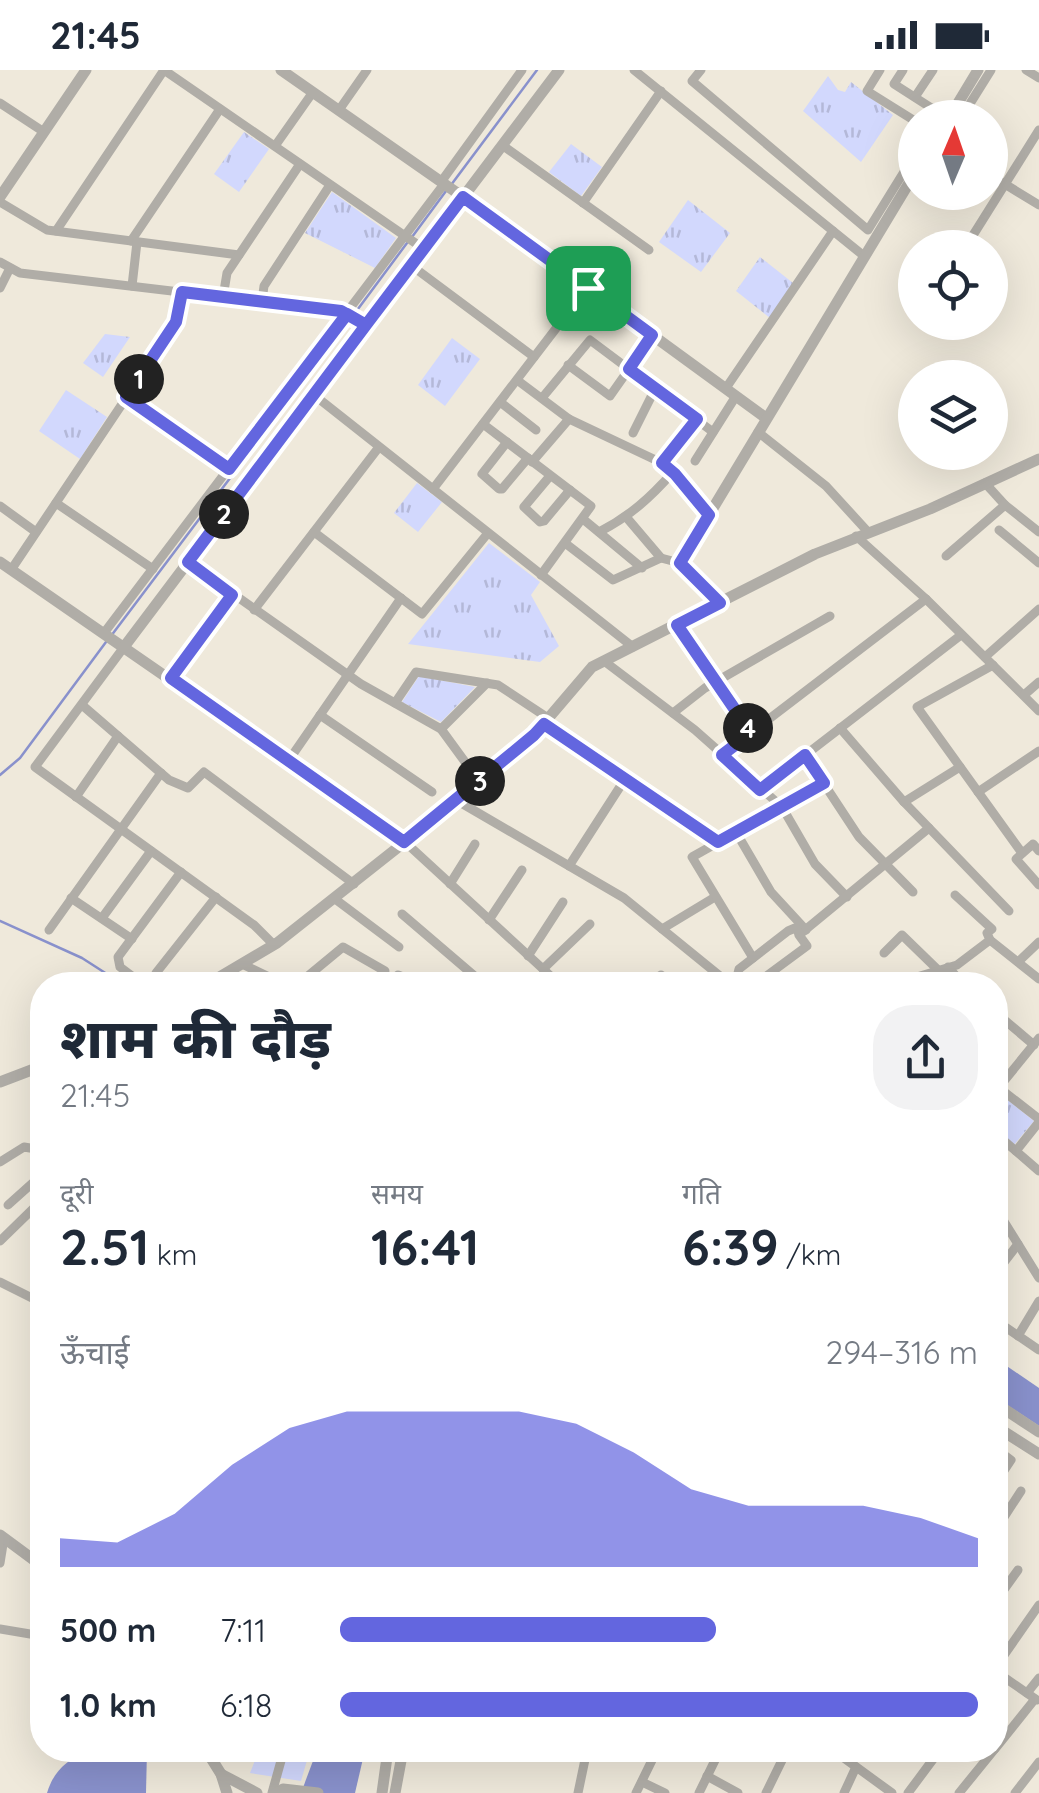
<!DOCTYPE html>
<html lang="hi">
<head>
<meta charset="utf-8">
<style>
	body { margin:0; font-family:Quicksand,"Noto Sans Devanagari",sans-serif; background:#f2f2f3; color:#1f2937; height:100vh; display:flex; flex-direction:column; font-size:38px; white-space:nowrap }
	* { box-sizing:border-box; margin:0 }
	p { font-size:32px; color:#747a83 }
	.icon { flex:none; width:55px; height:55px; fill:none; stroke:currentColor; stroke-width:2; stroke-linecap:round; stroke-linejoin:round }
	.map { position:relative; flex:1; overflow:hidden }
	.details { position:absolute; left:30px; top:902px; width:978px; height:790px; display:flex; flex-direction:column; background:#fff; border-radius:40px; box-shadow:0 10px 40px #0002 }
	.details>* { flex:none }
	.needle { width:65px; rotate:2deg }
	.buttons { position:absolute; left:898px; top:30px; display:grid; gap:20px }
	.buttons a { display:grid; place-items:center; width:110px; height:110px; border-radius:50%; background:#fff; box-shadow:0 10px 40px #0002; font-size:50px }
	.pin { position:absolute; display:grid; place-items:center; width:85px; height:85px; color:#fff; margin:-42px; border-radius:20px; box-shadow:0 5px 15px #0006 }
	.km { position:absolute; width:50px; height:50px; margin:-25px; border-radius:50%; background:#222; color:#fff; font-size:28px; line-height:50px; text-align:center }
	.round { display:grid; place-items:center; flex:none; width:105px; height:105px; border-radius:40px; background:#f2f2f3 }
	.headline { display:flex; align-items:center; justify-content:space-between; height:170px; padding:0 30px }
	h1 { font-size:55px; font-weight:800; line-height:75px }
	.metrics { display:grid; grid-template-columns:repeat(3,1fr); gap:15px; height:170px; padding:10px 30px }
	.metrics div { display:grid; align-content:center }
	.metrics b { font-size:50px; font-weight:800 }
	.metrics small { font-size:28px; font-weight:400 }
	.metrics p { font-size:28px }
	.chart { height:280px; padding:20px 30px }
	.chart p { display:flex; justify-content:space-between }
	.chart svg { width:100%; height:180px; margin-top:10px; fill:#6366df; opacity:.7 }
	ul { padding:0 30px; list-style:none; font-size:32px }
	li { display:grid; grid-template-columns:160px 120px 1fr; align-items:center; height:75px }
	li i { height:25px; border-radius:12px; background:#6366df }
	.status { display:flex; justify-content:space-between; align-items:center; height:70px; padding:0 50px; background:#fff; direction:ltr }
	.status svg { height:28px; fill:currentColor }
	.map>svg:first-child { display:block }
</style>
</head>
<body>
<div class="status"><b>21:45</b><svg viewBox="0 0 49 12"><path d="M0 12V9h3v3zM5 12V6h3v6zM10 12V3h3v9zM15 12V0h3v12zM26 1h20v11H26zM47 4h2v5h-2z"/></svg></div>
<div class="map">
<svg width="1039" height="1723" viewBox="0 0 1039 1723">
	<defs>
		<pattern id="park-tufts" width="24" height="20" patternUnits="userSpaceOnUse" patternTransform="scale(2.5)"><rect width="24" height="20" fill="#d2d8fd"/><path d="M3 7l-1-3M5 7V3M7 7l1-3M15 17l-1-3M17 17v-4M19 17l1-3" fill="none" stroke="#b4b8d8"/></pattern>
	</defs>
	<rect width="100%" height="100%" fill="#efe9db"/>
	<polygon fill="#d2d8fd" points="259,1680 310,1680 301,1711 250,1703"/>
	<g fill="url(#park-tufts)">
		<polygon points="828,6 838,20 845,22 851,12 893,45 861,92 803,41"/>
		<polygon points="244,62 269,79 239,122 214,104"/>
		<polygon points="571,74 602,97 581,126 549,102"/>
		<polygon points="332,122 396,168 375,198 305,163"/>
		<polygon points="688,130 730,163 701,202 659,172"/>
		<polygon points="760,187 793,213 770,248 736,221"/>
		<polygon points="105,264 130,267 103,307 83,293"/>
		<polygon points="452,268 480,289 445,336 418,315"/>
		<polygon points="66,320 107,347 80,389 39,361"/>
		<polygon points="417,413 442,432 418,462 394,443"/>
		<polygon points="489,473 540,512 531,525 559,576 540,592 408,574"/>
		<polygon points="419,606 475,617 441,652 402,632"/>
		<polygon points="1000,1024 1034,1051 1014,1075 995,1060 995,1030"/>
	</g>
	<g fill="#8991cc">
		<polygon points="995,1288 1039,1318 1039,1356 995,1327"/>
		<path d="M86,1680H147L146,1723H47C54,1700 66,1692 86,1680Z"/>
		<polygon points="317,1680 365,1680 355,1723 301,1723"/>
	</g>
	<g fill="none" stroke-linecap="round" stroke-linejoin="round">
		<g stroke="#8991cc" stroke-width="2.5">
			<polyline points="451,115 537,0"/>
			<polyline points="412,167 446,121"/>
			<polyline points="355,243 407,173"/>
			<polyline points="111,566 350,249"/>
			<polyline points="0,705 20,688 106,572"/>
			<polyline points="0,851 82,888 124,915"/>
		</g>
		<g stroke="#b0ada7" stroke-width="9">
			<polyline points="164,0 424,179"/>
			<polyline points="634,0 864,186"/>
			<polyline points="701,0 692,11 868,160 915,84"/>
			<polyline points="880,0 867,21 915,51"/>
			<polyline points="903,0 894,14 947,48"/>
			<polyline points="1026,0 1039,8"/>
			<polyline points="915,27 933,0"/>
			<polyline points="0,33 44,62"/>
			<polyline points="339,40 367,0"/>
			<polyline points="961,48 991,0"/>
			<polyline points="502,75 649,180"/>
			<polyline points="275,76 313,22"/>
			<polyline points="990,105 1039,135"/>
			<polyline points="441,112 522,0"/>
			<polyline points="0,132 47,160 239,185"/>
			<polyline points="583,133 661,21"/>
			<polyline points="56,161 164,0"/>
			<polyline points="131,171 220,39"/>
			<polyline points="965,178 1039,60"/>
			<polyline points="0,192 20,203 341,241 367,255"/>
			<polyline points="412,196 534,287"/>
			<polyline points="132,216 137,172"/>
			<polyline points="0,218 10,198"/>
			<polyline points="223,227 227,203 300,94"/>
			<polyline points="262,231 264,216 330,115"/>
			<polyline points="568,295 610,326 653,265"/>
			<polyline points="517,310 569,349 662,393 675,403 709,445"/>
			<polyline points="726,318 833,161"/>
			<polyline points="314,325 633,577"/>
			<polyline points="126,327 229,399"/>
			<polyline points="542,328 590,270 713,362"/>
			<polyline points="500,332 536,360"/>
			<polyline points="483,354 591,436 541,505"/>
			<polyline points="758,362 826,416 868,462"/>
			<polyline points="633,363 655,319"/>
			<polyline points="507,372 482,404 499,419 502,419 528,388"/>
			<polyline points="695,391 736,326"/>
			<polyline points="532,392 569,349"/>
			<polyline points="662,393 697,349"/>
			<polyline points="550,406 524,437 540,452 544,451 570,420"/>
			<polyline points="985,413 1005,435"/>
			<polyline points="433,419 587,218"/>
			<polyline points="56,433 153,499"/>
			<polyline points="0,436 36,462"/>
			<polyline points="627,448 661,488"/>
			<polyline points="583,449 642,498"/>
			<polyline points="999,460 1039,493"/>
			<polyline points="314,462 422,544 488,463"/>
			<path d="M599,462C630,446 650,428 673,402"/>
			<polyline points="856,466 926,529 1039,641"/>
			<polyline points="565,473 613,510 661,488 680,493"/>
			<polyline points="946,486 1005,435 1039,462"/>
			<polyline points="188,492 361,614 441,659 479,711"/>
			<polyline points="11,500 177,252 183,222"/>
			<polyline points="254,540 379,377"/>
			<polyline points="677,555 751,663"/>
			<polyline points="104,563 444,114"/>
			<polyline points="124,577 35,697 254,855 274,875"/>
			<polyline points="985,587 1039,539"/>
			<polyline points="604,591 695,660 782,737 815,794 847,827"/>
			<polyline points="993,595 917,637 1022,783"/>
			<polyline points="171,609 232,525"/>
			<polyline points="1024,625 1039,612"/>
			<polyline points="395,633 416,602 498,615 548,648"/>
			<polyline points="82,635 169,710 188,718 204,702 354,814"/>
			<polyline points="673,643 705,618 830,546"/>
			<polyline points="320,645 432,722"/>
			<polyline points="544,654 718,772"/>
			<polyline points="840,658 904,732 1009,841"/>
			<polyline points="441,659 487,613"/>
			<polyline points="722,685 926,529"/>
			<polyline points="805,685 859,767 913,822"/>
			<polyline points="289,690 401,528"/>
			<polyline points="760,720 961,565"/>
			<polyline points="978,722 1039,681"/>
			<polyline points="76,727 118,666"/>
			<polyline points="456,730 624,828 731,915"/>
			<polyline points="904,732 960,697"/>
			<polyline points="736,762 771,822 806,860"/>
			<polyline points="405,772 555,910"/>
			<polyline points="1039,781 1033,774 1016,789 1039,815"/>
			<polyline points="569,796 625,709"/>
			<polyline points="450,814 475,774"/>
			<polyline points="71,828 132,869"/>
			<polyline points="335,829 399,877"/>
			<polyline points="402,844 485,915"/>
			<polyline points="102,848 151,781"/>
			<polyline points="489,850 522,800"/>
			<polyline points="662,859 715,827"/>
			<polyline points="49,860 161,703"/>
			<polyline points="990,870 1039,909"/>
			<polyline points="884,883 902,865 937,899"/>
			<polyline points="528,886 563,832"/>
			<polyline points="753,888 692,787 824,713"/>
			<polyline points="1018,892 1039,872"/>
			<polyline points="242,894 286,915"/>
			<polyline points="948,897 964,915"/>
			<polyline points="543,899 590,854"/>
			<polyline points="156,903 216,827"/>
			<polyline points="398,905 423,915"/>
			<polyline points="765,907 807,876 799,865 929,758"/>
			<polyline points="591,909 598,915"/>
			<polyline points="794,914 795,915"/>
			<polyline points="144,915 120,897 118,887 181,802"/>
			<polyline points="297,915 343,877 385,901"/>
			<polyline points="651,915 661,905"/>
			<polyline points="735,915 739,899 788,861 795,858 800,864"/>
			<polyline points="890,915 957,895 990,870 987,863 992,859 955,825"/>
			<polyline points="995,942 1034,975"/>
			<polyline points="998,1017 1039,1049"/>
			<polyline points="995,1022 1039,968"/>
			<polyline points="995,1063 1039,1101"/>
			<polyline points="1016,1081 1039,1052"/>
			<polyline points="0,1092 24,1077 42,1080"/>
			<polyline points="995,1104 1001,1109 995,1117"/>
			<polyline points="8,1135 37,1109 42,1095"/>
			<polyline points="995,1137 1039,1208"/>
			<polyline points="0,1171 40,1132"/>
			<polyline points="995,1204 1018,1174"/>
			<polyline points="0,1212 42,1233"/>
			<polyline points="995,1250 1039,1280"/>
			<polyline points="1018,1266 1039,1231"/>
			<polyline points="42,1279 35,1292 42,1298"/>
			<polyline points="995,1378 1011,1390 995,1414"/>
			<polyline points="995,1461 1021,1421"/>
			<polyline points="0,1493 4,1468"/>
			<polyline points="995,1532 1018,1500"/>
			<polyline points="0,1559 42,1566"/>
			<polyline points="995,1598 1039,1535"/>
			<polyline points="995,1601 1037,1630"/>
			<polyline points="1027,1623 1039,1608"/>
			<polyline points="995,1679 1035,1629"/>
			<polyline points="833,1680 892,1723"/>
			<polyline points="707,1706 738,1723"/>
			<polyline points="642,1712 665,1723"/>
			<polyline points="272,1723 284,1680"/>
			<polyline points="578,1723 587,1680"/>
			<polyline points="636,1723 657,1680"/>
			<polyline points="699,1723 720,1680"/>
			<polyline points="766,1723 787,1680"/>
			<polyline points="844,1723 856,1697"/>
			<polyline points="908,1723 940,1680"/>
			<polyline points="959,1723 994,1680"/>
			<polyline points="1015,1723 1039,1692"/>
		</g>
		<g stroke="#b0ada7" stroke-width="11">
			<polyline points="281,0 463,127 766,348"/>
			<polyline points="949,48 978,0"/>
			<polyline points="0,127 86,0"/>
			<polyline points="0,492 405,772"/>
			<polyline points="719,533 680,493 915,103"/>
			<polyline points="124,577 559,0"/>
			<polyline points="206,915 277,873 425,756 534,665 592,597 815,484 930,439 1039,389"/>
			<polyline points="0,1012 42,996"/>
			<polyline points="995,1333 1039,1362"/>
			<polyline points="995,1356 1039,1384"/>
			<polyline points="0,1465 42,1496"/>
			<polyline points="206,1680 221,1704 227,1723"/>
			<polyline points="221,1704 257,1723"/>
			<polyline points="276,1723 283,1719 318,1723"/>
			<polyline points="382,1723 388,1680"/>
			<polyline points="395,1723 403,1680"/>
		</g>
	</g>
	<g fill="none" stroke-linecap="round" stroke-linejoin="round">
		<defs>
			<polyline id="route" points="588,218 463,127 366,255 341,241 182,222 176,252 126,327 229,399 347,244 366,255 188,492 232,525 171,608 404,772 534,665 544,654 718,772 824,713 805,685 760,720 722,685 751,663 677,555 720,533 680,493 709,445 675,404 662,393 697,349 629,299 652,265 588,218"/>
		</defs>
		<use href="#route" stroke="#fff" stroke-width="20"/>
		<use href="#route" stroke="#6366df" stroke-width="12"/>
	</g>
</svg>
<div class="buttons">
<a><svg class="needle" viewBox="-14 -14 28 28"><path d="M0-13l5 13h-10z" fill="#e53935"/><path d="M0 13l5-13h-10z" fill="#747a83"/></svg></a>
<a><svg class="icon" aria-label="locate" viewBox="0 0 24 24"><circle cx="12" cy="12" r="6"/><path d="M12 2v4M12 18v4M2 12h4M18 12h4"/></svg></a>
<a><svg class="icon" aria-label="layers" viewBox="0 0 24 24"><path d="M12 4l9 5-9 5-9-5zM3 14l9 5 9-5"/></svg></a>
</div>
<div class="pin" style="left:588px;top:218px;background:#1e9e55"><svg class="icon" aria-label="arrive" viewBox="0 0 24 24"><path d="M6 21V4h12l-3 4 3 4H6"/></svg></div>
<b class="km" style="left:139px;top:309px">1</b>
<b class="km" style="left:224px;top:444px">2</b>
<b class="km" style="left:480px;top:711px">3</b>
<b class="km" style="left:748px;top:658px">4</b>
<section class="details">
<div class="headline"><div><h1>शाम की दौड़</h1><p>21:45</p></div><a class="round"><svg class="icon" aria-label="share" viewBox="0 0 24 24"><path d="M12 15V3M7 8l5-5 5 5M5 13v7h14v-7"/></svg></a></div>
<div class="metrics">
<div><p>दूरी</p><b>2.51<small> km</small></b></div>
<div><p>समय</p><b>16:41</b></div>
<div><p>गति</p><b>6:39<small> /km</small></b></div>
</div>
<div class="chart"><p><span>ऊँचाई</span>294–316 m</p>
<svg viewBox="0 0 160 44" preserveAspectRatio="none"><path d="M0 44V37L10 38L20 31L30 19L40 10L50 6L60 6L70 6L80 6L90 9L100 16L110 25L120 29L130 29L140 29L150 32L160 37V44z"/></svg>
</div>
<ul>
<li><b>500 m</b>7:11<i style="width:59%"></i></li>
<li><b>1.0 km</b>6:18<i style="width:100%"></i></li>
</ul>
</section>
</div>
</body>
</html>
